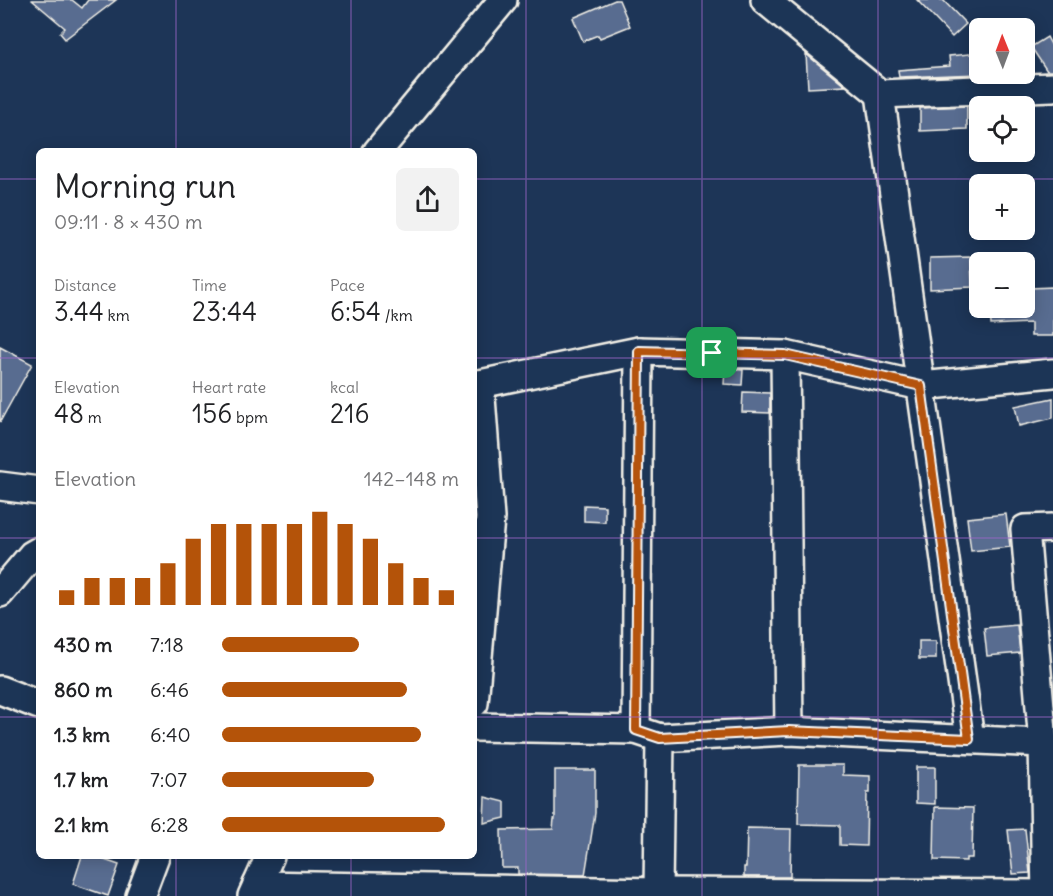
<!DOCTYPE html>
<html lang="en">
<head>
<meta charset="utf-8">
<style>
	body { margin:0; font-family:Delius,sans-serif; background:#f2f2f2; color:#202124; height:100vh; display:flex; flex-direction:column; font-size:22px; white-space:nowrap }
	* { box-sizing:border-box; margin:0 }
	p { font-size:20px; color:#757577 }
	.icon { flex:none; width:33px; height:33px; fill:none; stroke:currentColor; stroke-width:2; stroke-linecap:round; stroke-linejoin:round }
	.map { position:relative; flex:1; overflow:hidden }
	.details { position:absolute; left:36px; top:148px; width:441px; height:711px; display:flex; flex-direction:column; background:#fff; border-radius:9px; box-shadow:0 3px 15px #0003 }
	.details>* { flex:none }
	.needle { width:39px; rotate:359deg }
	.fabs { position:absolute; left:969px; top:18px; display:grid; gap:12px }
	.fabs a { display:grid; place-items:center; width:66px; height:66px; border-radius:9px; background:#fff; box-shadow:0 3px 15px #0003; font-size:30px }
	.pin { position:absolute; display:grid; place-items:center; width:51px; height:51px; color:#fff; margin:-26px; border-radius:12px; box-shadow:0 3px 9px #0006 }
	.round { display:grid; place-items:center; flex:none; width:63px; height:63px; border-radius:9px; background:#f2f2f2 }
	.head { display:flex; align-items:center; justify-content:space-between; height:102px; padding:0 18px }
	h1 { font-size:33px; font-weight:600; line-height:45px }
	.figures { display:grid; grid-template-columns:repeat(3,1fr); gap:9px; height:102px; padding:6px 18px }
	.figures div { display:grid; align-content:center }
	.figures b { font-size:26px; font-weight:600 }
	.figures small { font-size:16px; font-weight:400 }
	.figures p { font-size:16px }
	.chart { height:168px; padding:12px 18px }
	.chart p { display:flex; justify-content:space-between }
	.chart svg { width:100%; height:108px; margin-top:6px; stroke:#b45309; stroke-width:6 }
	ul { padding:0 18px; list-style:none; font-size:20px }
	li { display:grid; grid-template-columns:96px 72px 1fr; align-items:center; height:45px }
	li i { height:15px; border-radius:8px; background:#b45309 }
	.map>svg:first-child { display:block }
</style>
</head>
<body>
<div class="map">
<svg width="1053" height="896" viewBox="0 0 1053 896">
	<rect width="100%" height="100%" fill="#1d3557"/>
	<filter id="ink" filterUnits="userSpaceOnUse"><feTurbulence type="fractalNoise" baseFrequency=".0167" numOctaves="2"/><feDisplacementMap in="SourceGraphic" scale="12" xChannelSelector="R" yChannelSelector="G"/><feConvolveMatrix kernelMatrix="1 2 1 2 8 2 1 2 1" color-interpolation-filters="sRGB"/></filter>
	<g filter="url(#ink)">
		<g fill="#586c90" stroke="#f4f1e8" stroke-width="1.5">
			<polygon points="32,0 72,0 82,8 88,0 116,0 65,39 60,33 65,28"/>
			<polygon points="615,0 619,0 630,26 600,38 598,35 583,41 573,18"/>
			<polygon points="917,0 943,0 966,24 952,37"/>
			<polygon points="1047,37 1053,48 1053,71 1047,71 1031,47"/>
			<polygon points="980,53 980,74 899,77 898,70 950,66 949,56"/>
			<polygon points="806,54 845,86 808,88"/>
			<polygon points="967,106 967,129 920,131 920,108"/>
			<polygon points="971,257 972,287 930,289 930,258"/>
			<polygon points="1053,287 1053,336 1031,336 1031,323 991,325 990,308 1024,308 1024,293 1030,293 1030,288"/>
			<polygon points="0,347 32,364 0,422"/>
			<polygon points="725,369 743,370 742,385 724,384"/>
			<polygon points="743,392 770,393 770,413 742,412"/>
			<polygon points="1053,398 1053,418 1019,426 1015,406"/>
			<polygon points="584,505 605,506 605,522 584,521"/>
			<polygon points="1006,514 1010,547 971,551 967,518"/>
			<polygon points="1017,625 1020,653 987,656 984,628"/>
			<rect x="919" y="641" width="17" height="18"/>
			<polygon points="799,765 843,765 843,775 870,776 870,793 867,793 866,846 840,845 840,825 798,824"/>
			<polygon points="916,767 935,767 935,804 916,803"/>
			<polygon points="555,770 595,770 595,813 585,875 518,874 518,868 502,868 501,830 553,829 554,819 555,819"/>
			<polygon points="485,797 505,802 505,818 484,823"/>
			<polygon points="935,807 973,808 972,858 966,858 966,861 934,860"/>
			<polygon points="747,828 791,829 790,877 744,877 744,867 746,867"/>
			<polygon points="1025,829 1030,873 1013,874 1008,830"/>
			<polygon points="82,856 93,856 119,865 108,896 73,884"/>
		</g>
		<g fill="none" stroke-linecap="round" stroke-linejoin="round">
			<defs>
				<g id="minor">
					<polyline points="765,0 880,94 1053,87"/>
					<polyline points="880,94 970,739"/>
					<polyline points="377,152 503,0"/>
					<polyline points="785,355 789,731"/>
					<polyline points="474,384 480,384 639,351 785,355 921,386 1053,373"/>
					<polyline points="0,486 39,491"/>
					<polyline points="0,593 32,555 39,551"/>
					<polyline points="0,690 39,705"/>
					<polyline points="474,703 490,518 480,384"/>
					<polyline points="474,727 636,730 660,738 789,731 1043,743"/>
					<polyline points="636,730 639,351"/>
					<polyline points="257,885 658,892 1046,894"/>
					<polyline points="658,892 660,738"/>
					<polyline points="140,896 155,856"/>
					<polyline points="252,896 270,856"/>
					<polyline points="1046,896 1043,743 1025,529 1053,528"/>
				</g>
			</defs>
			<use href="#minor" stroke="#f4f1e8" stroke-width="32"/>
			<use href="#minor" stroke="#1d3557" stroke-width="27"/>
		</g>
	</g>
	<g fill="none" stroke-linecap="round" stroke-linejoin="round" filter="url(#ink)">
		<defs>
			<polygon id="route" points="639,351 785,355 921,386 969,739 789,731 660,738 636,730"/>
		</defs>
		<use href="#route" stroke="#fff" stroke-width="12"/>
		<use href="#route" stroke="#b45309" stroke-width="8"/>
	</g>
	<path fill="none" stroke="#9f67cb" stroke-width="1.5" stroke-opacity="0.55" d="M176,0V152M351,0V152M526,0V896M702,0V896M878,0V896M0,179H39M474,179H1053M0,358H39M474,358H1053M0,538H39M474,538H1053M0,717H39M474,717H1053M176,856V896M351,856V896"/>
</svg>
<div class="fabs">
<a><svg class="needle" viewBox="-14 -14 28 28"><path d="M0-13l5 13h-10z" fill="#e53935"/><path d="M0 13l5-13h-10z" fill="#757577"/></svg></a>
<a><svg class="icon" aria-label="locate" viewBox="0 0 24 24"><circle cx="12" cy="12" r="6"/><path d="M12 2v4M12 18v4M2 12h4M18 12h4"/></svg></a>
<a>+</a>
<a>−</a>
</div>
<div class="pin" style="left:712px;top:353px;background:#1e9e55"><svg class="icon" aria-label="arrive" viewBox="0 0 24 24"><path d="M6 21V4h12l-3 4 3 4H6"/></svg></div>
<section class="details">
<div class="head"><div><h1>Morning run</h1><p>09:11 · 8 × 430 m</p></div><a class="round"><svg class="icon" aria-label="share" viewBox="0 0 24 24"><path d="M12 15V3M7 8l5-5 5 5M5 13v7h14v-7"/></svg></a></div>
<div class="figures">
<div><p>Distance</p><b>3.44<small> km</small></b></div>
<div><p>Time</p><b>23:44</b></div>
<div><p>Pace</p><b>6:54<small> /km</small></b></div>
</div>
<div class="figures">
<div><p>Elevation</p><b>48<small> m</small></b></div>
<div><p>Heart rate</p><b>156<small> bpm</small></b></div>
<div><p>kcal</p><b>216</b></div>
</div>
<div class="chart"><p><span>Elevation</span>142–148 m</p>
<svg viewBox="0 0 160 44" preserveAspectRatio="none"><path d="M5 44V38M15 44V33M25 44V33M35 44V33M45 44V27M55 44V17M65 44V11M75 44V11M85 44V11M95 44V11M105 44V6M115 44V11M125 44V17M135 44V27M145 44V33M155 44V38"/></svg>
</div>
<ul>
<li><b>430 m</b>7:18<i style="width:58%"></i></li>
<li><b>860 m</b>6:46<i style="width:78%"></i></li>
<li><b>1.3 km</b>6:40<i style="width:84%"></i></li>
<li><b>1.7 km</b>7:07<i style="width:64%"></i></li>
<li><b>2.1 km</b>6:28<i style="width:94%"></i></li>
</ul>
</section>
</div>
</body>
</html>
